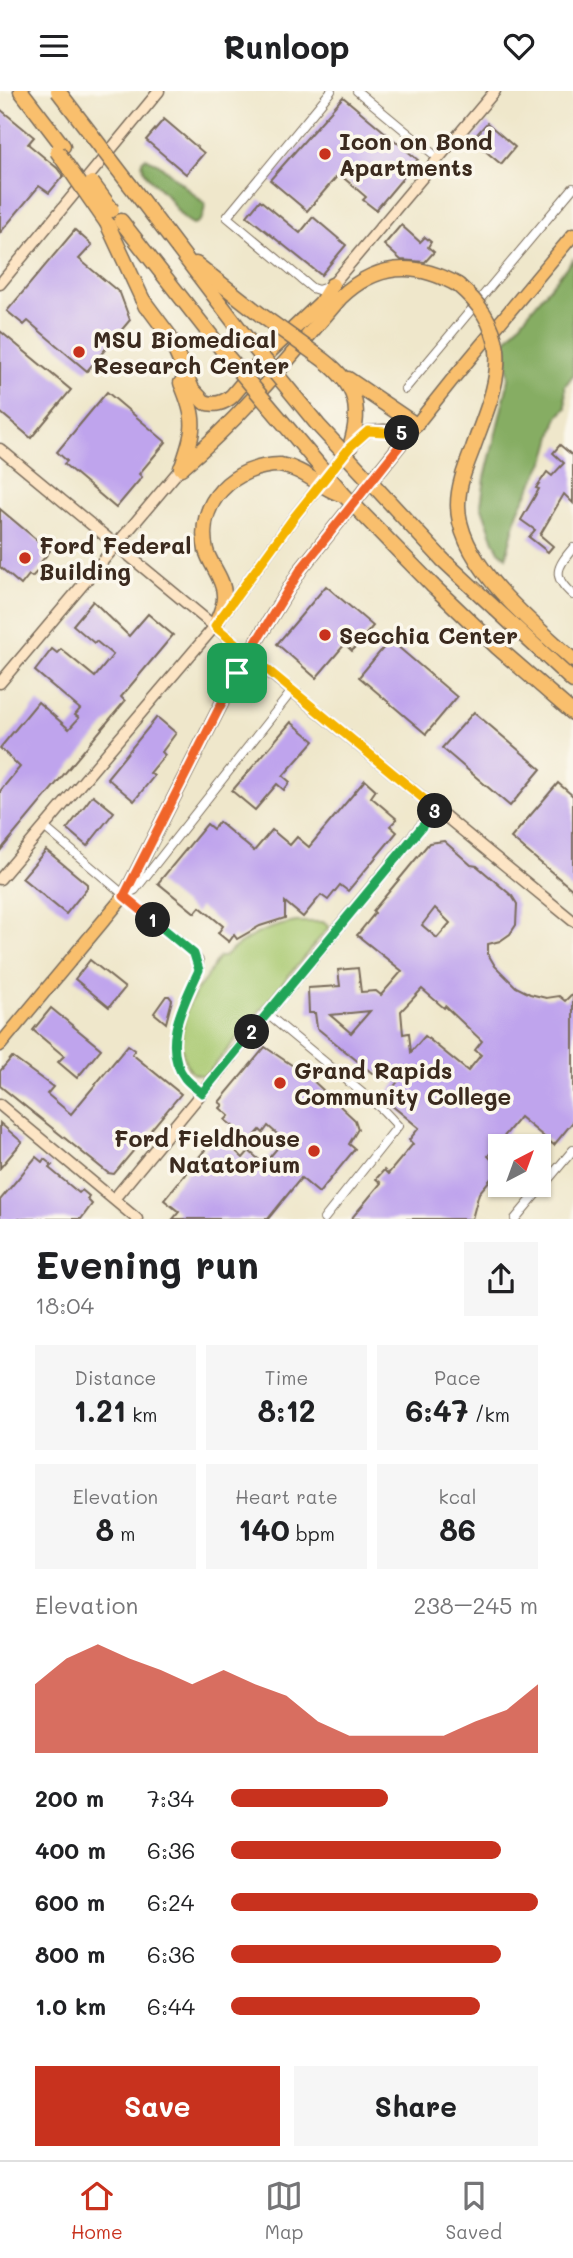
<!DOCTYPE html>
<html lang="en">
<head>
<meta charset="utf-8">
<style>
	body { margin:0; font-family:Mali,sans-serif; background:#f6f6f6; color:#202124; height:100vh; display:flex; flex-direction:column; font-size:26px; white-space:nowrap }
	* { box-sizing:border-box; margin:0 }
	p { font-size:23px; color:#757577 }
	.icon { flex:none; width:38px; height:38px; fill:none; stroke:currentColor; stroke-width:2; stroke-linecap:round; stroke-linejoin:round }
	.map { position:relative; height:1128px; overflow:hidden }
	.panel { display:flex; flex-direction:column; background:#fff; flex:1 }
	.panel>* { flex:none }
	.needle { width:46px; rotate:41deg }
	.buttons { position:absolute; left:488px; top:1043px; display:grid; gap:14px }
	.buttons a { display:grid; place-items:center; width:63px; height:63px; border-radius:0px; background:#fff; box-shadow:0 2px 5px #0004; font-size:35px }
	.pin { position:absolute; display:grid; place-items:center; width:60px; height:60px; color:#fff; margin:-30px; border-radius:14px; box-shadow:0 4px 10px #0006 }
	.km { position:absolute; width:35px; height:35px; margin:-18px; border-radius:50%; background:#222; color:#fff; font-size:19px; line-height:35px; text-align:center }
	.round { display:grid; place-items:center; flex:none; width:74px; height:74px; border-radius:0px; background:#f6f6f6 }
	.summary { display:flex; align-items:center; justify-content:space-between; height:119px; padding:0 35px }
	h1 { font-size:38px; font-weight:700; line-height:52px }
	.stats { display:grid; grid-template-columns:repeat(3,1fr); gap:10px; height:119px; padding:7px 35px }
	.stats div { display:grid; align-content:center; border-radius:0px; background:#f6f6f6; text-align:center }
	.stats b { font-size:30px; font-weight:700 }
	.stats small { font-size:19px; font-weight:400 }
	.stats p { font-size:19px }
	.chart { height:196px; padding:14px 35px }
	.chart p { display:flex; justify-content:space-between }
	.chart svg { width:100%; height:126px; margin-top:7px; fill:#c8321e; opacity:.7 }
	.cta { display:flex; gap:14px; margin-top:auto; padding:14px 35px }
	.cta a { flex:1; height:80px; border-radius:0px; background:#c8321e; color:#fff; font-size:28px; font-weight:700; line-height:80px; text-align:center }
	.cta a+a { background:#f6f6f6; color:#202124 }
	ul { padding:0 35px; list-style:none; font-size:23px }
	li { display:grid; grid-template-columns:112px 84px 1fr; align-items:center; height:52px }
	li i { height:18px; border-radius:9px; background:#c8321e }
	header { display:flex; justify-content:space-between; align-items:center; height:91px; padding:0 35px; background:#fff; font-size:32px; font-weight:700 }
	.dock { display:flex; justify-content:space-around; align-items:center; height:98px; border-top:2px solid #e0e0e0; background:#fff; font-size:19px; color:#757577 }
	.dock a { display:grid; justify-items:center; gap:4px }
	.dock .on { color:#c8321e }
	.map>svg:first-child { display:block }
</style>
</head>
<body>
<header><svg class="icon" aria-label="menu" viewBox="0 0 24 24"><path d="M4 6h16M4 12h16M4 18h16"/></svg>Runloop<svg class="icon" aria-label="heart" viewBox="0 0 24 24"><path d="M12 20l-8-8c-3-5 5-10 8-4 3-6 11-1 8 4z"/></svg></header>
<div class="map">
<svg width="573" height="1128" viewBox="0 0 573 1128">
	<rect width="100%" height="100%" fill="#fbf7ec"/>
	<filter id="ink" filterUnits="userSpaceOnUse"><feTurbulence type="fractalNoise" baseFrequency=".0143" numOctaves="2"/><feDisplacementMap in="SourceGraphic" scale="14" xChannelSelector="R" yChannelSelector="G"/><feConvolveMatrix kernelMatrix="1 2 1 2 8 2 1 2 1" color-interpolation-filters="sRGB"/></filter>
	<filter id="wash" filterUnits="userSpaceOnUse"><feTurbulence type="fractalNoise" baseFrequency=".00686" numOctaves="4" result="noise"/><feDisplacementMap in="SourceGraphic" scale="28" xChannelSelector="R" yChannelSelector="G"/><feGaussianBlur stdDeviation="1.57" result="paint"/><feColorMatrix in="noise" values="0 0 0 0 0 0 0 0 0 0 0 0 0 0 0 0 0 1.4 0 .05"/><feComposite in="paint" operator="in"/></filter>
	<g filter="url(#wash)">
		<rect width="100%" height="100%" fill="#efe7cb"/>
		<path fill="#a9c971" stroke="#727a48" stroke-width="2" d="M296,831H323L329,836L209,981L203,985L192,982C174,960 181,925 195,902C198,896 204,891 208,884C212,878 214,872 220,866H224C245,846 267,836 296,831Z"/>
		<g fill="#86ad63" stroke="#606c40" stroke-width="2">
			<path d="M145,67L159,73L205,113C204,122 203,131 193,133C180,127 176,116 167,105C157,94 143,86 142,70Z"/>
			<polygon points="573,168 573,284 565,295 566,317 557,327 546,367 518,420 506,466 499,460 494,450 481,414 485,387 509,288 506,249"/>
		</g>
		<g id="blocks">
			<g fill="#bfa4ed" fill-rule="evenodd">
				<polygon points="343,6 418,69 376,119 363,109 366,106 339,83 307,120 270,89"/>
				<polygon points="0,18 34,46 28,53 57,77 63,85 49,102 39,95 0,142"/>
				<polygon points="164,28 204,62 186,83 146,49"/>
				<polygon points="487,32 515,56 501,73 472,49"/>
				<polygon points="260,109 300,142 313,126 346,154 321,184 247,125"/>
				<polygon points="401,134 420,151 425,146 431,151 428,156 434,161 425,171 401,169 384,154"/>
				<polygon points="75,139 92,154 79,168 120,202 130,229 87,280 28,230 24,234 7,220"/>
				<polygon points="0,240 71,299 31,347 0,321"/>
				<polygon points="107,301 166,351 139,383 142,386 116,417 64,373 67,370 57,361"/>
				<polygon points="560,354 573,365 573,412 564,403 540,444 553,455 548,461 529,446 535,439 521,429 539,398 536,397 547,381 552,385 564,372 553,362"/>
				<polygon points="0,418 50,460 41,471 44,473 32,486 29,484 21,494 0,476"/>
				<polygon points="326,495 373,535 352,560 345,553 316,587 277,553"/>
				<polygon points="93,510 129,545 148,523 173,544 121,606 125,610 0,760 0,700 20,676 0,657 38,611 69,638 79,627 75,624 80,618 35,580 52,558 57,562 61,558 95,586 113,564 96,550 94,552 73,534"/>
				<polygon points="390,549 457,606 426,643 359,586"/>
				<polygon points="474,621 541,678 510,715 442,657"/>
				<polygon points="157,626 176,642 162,661 165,664 150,682 154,685 134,710 107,687"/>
				<polygon points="291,631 314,650 283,685 290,691 284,699 277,693 255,719 232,700"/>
				<polygon points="365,689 376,699 371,706 397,728 390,735 397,741 348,800 340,794 328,809 321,804 303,826 285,811 285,827 260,835 237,848 234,844 229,851 218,842 223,835 200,816 195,822 158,792 207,733 213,738 219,731 254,760 272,739 290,754 297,746 309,756"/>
				<polygon points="558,692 573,705 573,799 511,747"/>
				<polygon points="93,704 114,721 87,755 67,738"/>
				<path d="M444,750L471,774L477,775L512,805L517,813L516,834L510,843L500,850L488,853V863L495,875L516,896L530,903L546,907L559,905L565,910L573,902V1031L554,1054L520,1026L488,1065L500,1077L479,1102L472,1128H351L381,1092L376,1088L384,1079L388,1083L413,1053L409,1049L419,1037L384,1008L407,979L372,982L317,937L315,922H309L308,897L340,895L338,879L358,877L361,901L376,900L381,904L402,880L357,844L375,822L373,820L429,752ZM435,817L450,832L437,847L422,834ZM422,898L444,917L445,915L482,950L475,959L481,964L468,980L425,945L411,961L409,942L403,943L401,920ZM370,920L351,942L330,924Z"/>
				<polygon points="46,759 87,793 87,797 66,823 22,787"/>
				<polygon points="90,869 125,897 109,916 75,888"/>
				<polygon points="166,905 169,905 172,909 166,932 154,922"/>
				<polygon points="51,917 101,958 77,987 58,971 64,965 33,939"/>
				<polygon points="128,954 135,959 132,963 181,1003 114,1083 108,1082 0,995 0,980 12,966 53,996 47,1003 71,1023"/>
				<polygon points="265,956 308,985 355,1029 358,1038 349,1053 355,1058 319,1102 301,1087 268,1128 173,1128 179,1121 164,1109 213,1049 211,1047 216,1041 243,1067 249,1060 264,1073 284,1049 268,1035 263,1042 260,1039 251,1049 225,1029 229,1025 220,1017 223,1014 219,1011"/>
				<polygon points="0,1032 22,1051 0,1077"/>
				<polygon points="36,1066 42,1071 44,1068 52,1074 49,1077 79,1102 82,1099 89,1105 87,1108 92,1113 81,1128 0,1128 0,1109"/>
			</g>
		</g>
	</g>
	<g filter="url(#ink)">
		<use href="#blocks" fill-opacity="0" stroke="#7a6c5b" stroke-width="2"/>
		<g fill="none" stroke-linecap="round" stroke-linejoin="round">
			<defs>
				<g id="street">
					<polyline points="357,0 438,67"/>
					<polyline points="330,195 318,199 312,197 227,126 331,0"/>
					<polyline points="405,298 573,97"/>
					<path d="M573,457C557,476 551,485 573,504"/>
					<path d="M44,736L194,863L199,870V879C185,910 160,954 185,987C190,993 196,997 202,1002"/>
					<polyline points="127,803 135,799 292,600"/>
					<polyline points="267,923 384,1020 398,1035 324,1128"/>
					<polyline points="515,1128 573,1059"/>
				</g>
				<g id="secondary">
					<polyline points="0,193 159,0"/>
					<polyline points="332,194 495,0"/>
					<polyline points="0,358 226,545"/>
					<polyline points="279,589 573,830"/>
					<polyline points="0,592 181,377"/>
					<polyline points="0,788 215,535 295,425 350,356 368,340 384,339 409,343"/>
					<polyline points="0,1014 137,1128"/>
					<polyline points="114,1108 436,718"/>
				</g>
				<polyline id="primary" points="0,954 124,805 237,582 301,478 452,289 573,144"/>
				<g id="highway">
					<polyline points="21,0 63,55"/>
					<polyline points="130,94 244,244"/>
					<polyline points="121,130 227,265"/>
					<polyline points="107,132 146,216"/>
					<polyline points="196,173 261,224"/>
					<path d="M142,208L168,243L192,298L204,311C214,315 224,312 232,305L270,260L321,212L332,194"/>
					<path d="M497,259C500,293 484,325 473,357C466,375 458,394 458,414C458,473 532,532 573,569"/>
					<path d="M317,264C354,290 364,313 350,356"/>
					<polyline points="348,288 416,334"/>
					<path d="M181,292C197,330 195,337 182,376"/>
					<path d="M181,377C241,327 289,267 340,207C376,172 415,170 458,194"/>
					<polyline points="443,469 573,590"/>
					<polyline points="433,495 497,556 573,622"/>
					<path d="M215,535C219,525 225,515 224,504C224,488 210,474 206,459C195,411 235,374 280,374"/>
				</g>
			</defs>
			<use href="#street" stroke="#7a6c5b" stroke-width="10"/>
			<use href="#secondary" stroke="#7a6c5b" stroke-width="13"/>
			<use href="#primary" stroke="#7a6c5b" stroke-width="15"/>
			<use href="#highway" stroke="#7a6c5b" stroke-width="17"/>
			<use href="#street" stroke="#fff" stroke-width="8"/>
			<use href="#secondary" stroke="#fde5c5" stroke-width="10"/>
			<use href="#primary" stroke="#f9bf6d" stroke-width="12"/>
			<use href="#highway" stroke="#f9bf6d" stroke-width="14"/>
			<defs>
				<polyline id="secondary-bridge" points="226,545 279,589"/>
				<g id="highway-bridge">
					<polyline points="58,0 130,94"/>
					<polyline points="57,60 107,132"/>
					<polyline points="92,92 112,119"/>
					<path d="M458,194C479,212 493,231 497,259"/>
					<polyline points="261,224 317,264"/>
					<polyline points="244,244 318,334 443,469"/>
					<polyline points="227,265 344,404 433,495"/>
					<path d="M280,374C304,378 318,395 340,403"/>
				</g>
			</defs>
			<use href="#secondary-bridge" stroke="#7a6c5b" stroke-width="13" stroke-linecap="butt"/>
			<use href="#highway-bridge" stroke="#7a6c5b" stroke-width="17" stroke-linecap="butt"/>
			<use href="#secondary-bridge" stroke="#fde5c5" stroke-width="10"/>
			<use href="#highway-bridge" stroke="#f9bf6d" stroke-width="14"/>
		</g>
	</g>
	<g fill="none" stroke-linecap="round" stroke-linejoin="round" filter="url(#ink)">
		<defs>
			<polyline id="split-1" points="153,829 124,805 237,582"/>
			<path id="split-2" d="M153,829L194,863L199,879C185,910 160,954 185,987C190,993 196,997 202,1002L252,941"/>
			<polyline id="split-3" points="252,941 435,720"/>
			<polyline id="split-4" points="217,537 436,718 435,720"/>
			<polyline id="split-5" points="217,537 215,535 295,425 350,356 368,340 402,342"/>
			<polyline id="split-6" points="237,582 301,478 409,343 402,342"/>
		</defs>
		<use href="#split-1" stroke="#fff" stroke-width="14"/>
		<use href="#split-2" stroke="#fff" stroke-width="14"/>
		<use href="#split-3" stroke="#fff" stroke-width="14"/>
		<use href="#split-4" stroke="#fff" stroke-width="14"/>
		<use href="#split-5" stroke="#fff" stroke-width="14"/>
		<use href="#split-6" stroke="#fff" stroke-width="14"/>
		<use href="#split-1" stroke="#f0652b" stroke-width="9"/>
		<use href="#split-2" stroke="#22a559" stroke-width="9"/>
		<use href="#split-3" stroke="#22a559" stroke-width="9"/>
		<use href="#split-4" stroke="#f5b400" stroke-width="9"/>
		<use href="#split-5" stroke="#f5b400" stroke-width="9"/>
		<use href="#split-6" stroke="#f0652b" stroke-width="9"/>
	</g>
	<g fill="#c8321e" stroke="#fbf7ec" stroke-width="2.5">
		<circle cx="325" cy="63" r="7"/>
		<circle cx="79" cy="261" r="7"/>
		<circle cx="25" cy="467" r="7"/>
		<circle cx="325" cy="544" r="7"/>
		<circle cx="280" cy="992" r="7"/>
		<circle cx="314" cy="1060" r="7"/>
	</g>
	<g text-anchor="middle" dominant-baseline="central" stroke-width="7" stroke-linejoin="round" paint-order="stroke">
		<g font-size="23" font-weight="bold" fill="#3b2a1e" stroke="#fbf7ec" text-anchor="start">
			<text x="339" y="50">Icon on Bond<tspan x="339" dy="26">Apartments</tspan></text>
			<text x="93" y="248">MSU Biomedical<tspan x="93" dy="26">Research Center</tspan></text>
			<text x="39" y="454">Ford Federal<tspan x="39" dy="26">Building</tspan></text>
			<text x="339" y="544">Secchia Center</text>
			<text x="294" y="979">Grand Rapids<tspan x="294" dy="26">Community College</tspan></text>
			<text x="300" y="1047" text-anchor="end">Ford Fieldhouse<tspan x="300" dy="26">Natatorium</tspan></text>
		</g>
	</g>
</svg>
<div class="buttons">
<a><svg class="needle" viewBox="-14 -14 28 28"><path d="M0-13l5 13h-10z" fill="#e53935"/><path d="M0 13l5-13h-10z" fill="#757577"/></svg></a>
</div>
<div class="pin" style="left:237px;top:582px;background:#1e9e55"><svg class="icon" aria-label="arrive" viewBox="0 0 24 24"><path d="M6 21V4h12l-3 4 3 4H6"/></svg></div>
<b class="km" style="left:153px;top:829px">1</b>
<b class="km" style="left:252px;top:941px">2</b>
<b class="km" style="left:435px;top:720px">3</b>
<b class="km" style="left:402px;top:342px">5</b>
</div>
<section class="panel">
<div class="summary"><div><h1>Evening run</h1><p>18:04</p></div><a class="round"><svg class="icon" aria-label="share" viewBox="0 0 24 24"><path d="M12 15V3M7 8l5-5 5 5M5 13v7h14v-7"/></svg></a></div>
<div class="stats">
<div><p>Distance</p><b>1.21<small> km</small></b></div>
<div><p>Time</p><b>8:12</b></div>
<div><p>Pace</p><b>6:47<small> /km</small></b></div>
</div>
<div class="stats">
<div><p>Elevation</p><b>8<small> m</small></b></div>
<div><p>Heart rate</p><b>140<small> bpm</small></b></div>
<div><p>kcal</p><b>86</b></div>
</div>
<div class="chart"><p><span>Elevation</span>238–245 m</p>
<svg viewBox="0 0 160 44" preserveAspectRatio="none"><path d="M0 44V20L10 11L20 6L30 11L40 15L50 20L60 15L70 20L80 24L90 33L100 38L110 38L120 38L130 38L140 33L150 29L160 20V44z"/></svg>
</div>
<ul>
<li><b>200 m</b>7:34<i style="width:51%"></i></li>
<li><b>400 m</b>6:36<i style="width:88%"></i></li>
<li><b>600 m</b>6:24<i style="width:100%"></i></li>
<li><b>800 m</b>6:36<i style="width:88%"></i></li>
<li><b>1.0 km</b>6:44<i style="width:81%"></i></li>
</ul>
<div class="cta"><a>Save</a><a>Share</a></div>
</section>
<nav class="dock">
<a class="on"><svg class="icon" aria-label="home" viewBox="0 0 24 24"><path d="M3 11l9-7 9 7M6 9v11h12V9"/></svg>Home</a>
<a><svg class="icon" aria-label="map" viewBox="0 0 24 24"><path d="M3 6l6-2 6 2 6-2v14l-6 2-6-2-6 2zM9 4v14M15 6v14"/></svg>Map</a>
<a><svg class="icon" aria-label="saved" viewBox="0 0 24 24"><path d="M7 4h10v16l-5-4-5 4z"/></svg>Saved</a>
</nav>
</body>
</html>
